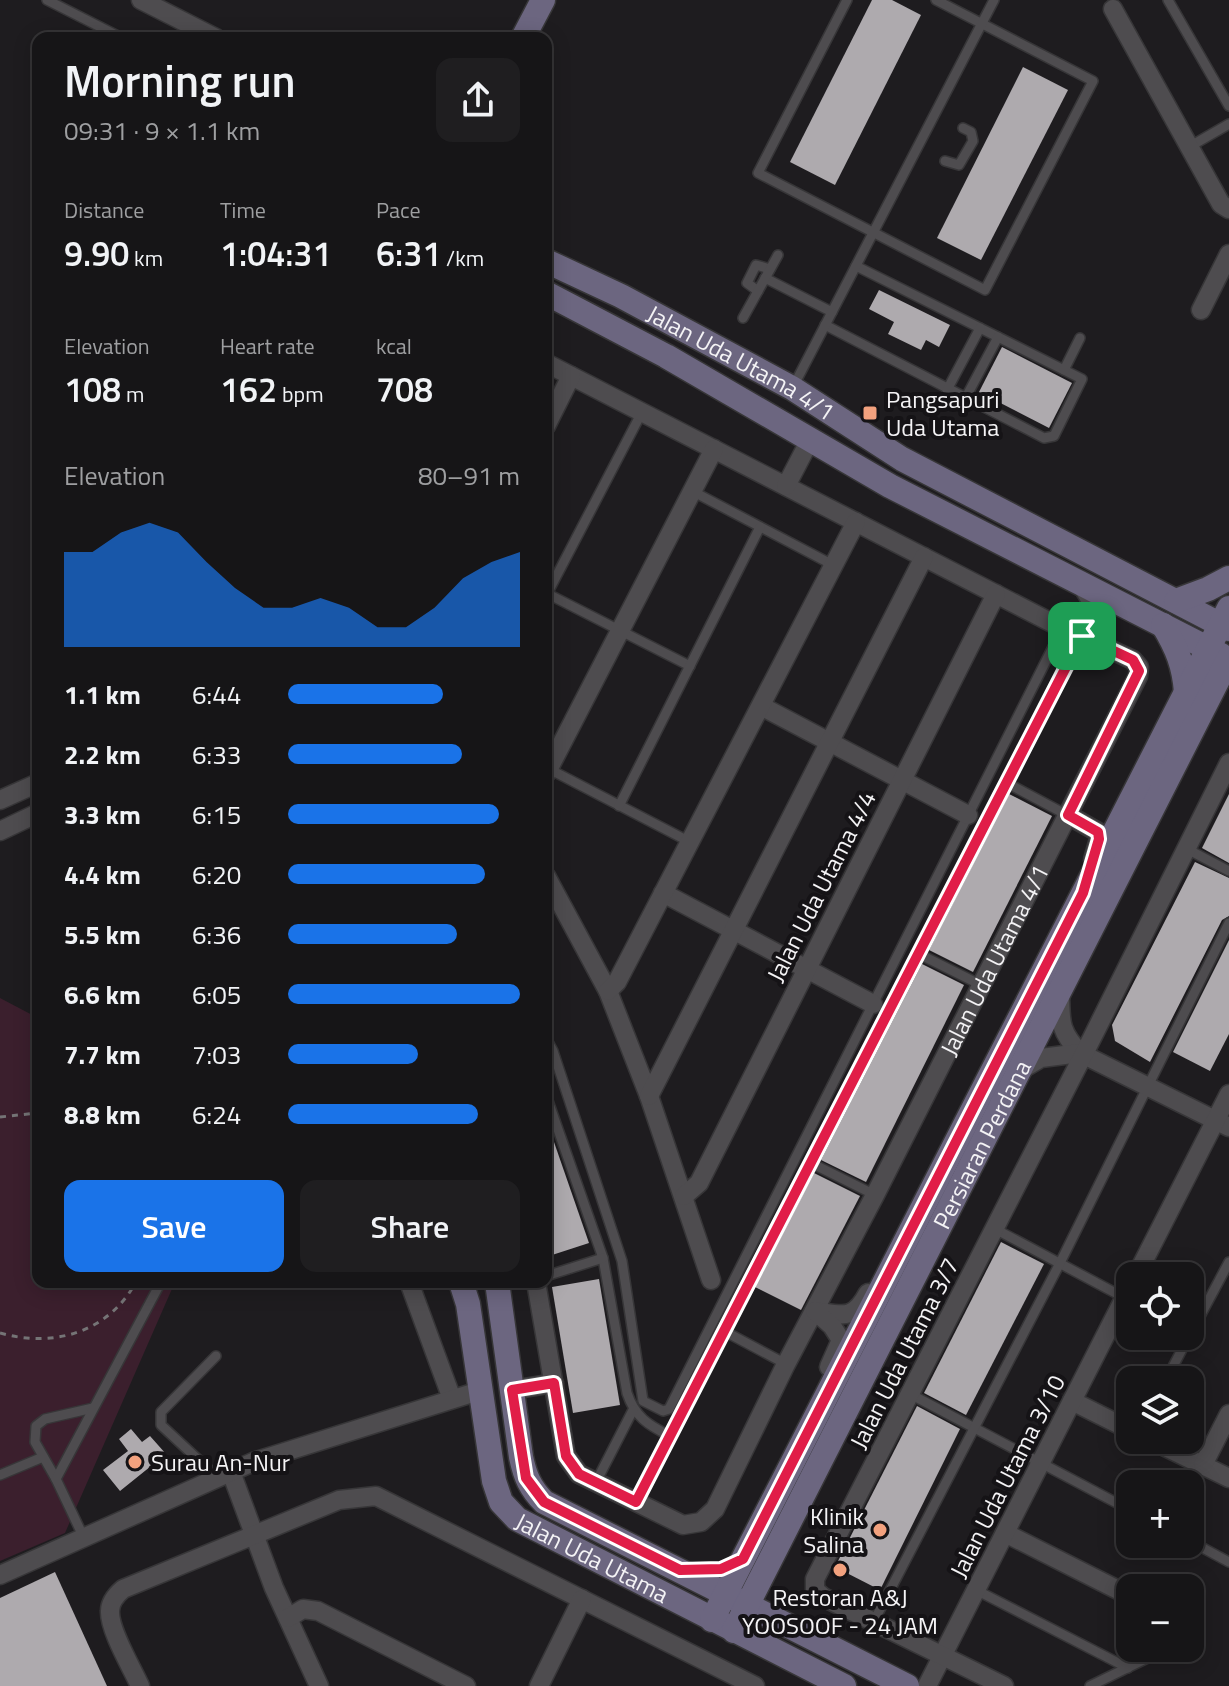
<!DOCTYPE html>
<html lang="en">
<head>
<meta charset="utf-8">
<style>
	body { margin:0; font-family:"Titillium Web",sans-serif; background:#1f1e20; color:#f1f3f6; height:100vh; display:flex; flex-direction:column; font-size:30px; white-space:nowrap }
	* { box-sizing:border-box; margin:0 }
	p { font-size:26px; color:#9e9fa1 }
	.icon { flex:none; width:44px; height:44px; fill:none; stroke:currentColor; stroke-width:2; stroke-linecap:round; stroke-linejoin:round }
	.map { position:relative; flex:1; overflow:hidden }
	.details { position:absolute; left:32px; top:32px; width:520px; height:1256px; display:flex; flex-direction:column; background:#161517; border-radius:16px; box-shadow:0 4px 20px #0003,0 0 0 2px #353436 }
	.details>* { flex:none }
	.tools { position:absolute; left:1116px; top:1262px; display:grid; gap:16px }
	.tools a { display:grid; place-items:center; width:88px; height:88px; border-radius:16px; background:#161517; box-shadow:0 4px 20px #0003,0 0 0 2px #353436; font-size:40px }
	.pin { position:absolute; display:grid; place-items:center; width:68px; height:68px; color:#fff; margin:-34px; border-radius:16px; box-shadow:0 4px 12px #0006 }
	.round { display:grid; place-items:center; flex:none; width:84px; height:84px; border-radius:16px; background:#1f1e20 }
	.summary { display:flex; align-items:center; justify-content:space-between; height:136px; padding:0 32px }
	h1 { font-size:44px; font-weight:600; line-height:60px }
	.figures { display:grid; grid-template-columns:repeat(3,1fr); gap:12px; height:136px; padding:8px 32px }
	.figures div { display:grid; align-content:center }
	.figures b { font-size:34px; font-weight:600 }
	.figures small { font-size:22px; font-weight:400 }
	.figures p { font-size:22px }
	.chart { height:224px; padding:16px 32px }
	.chart p { display:flex; justify-content:space-between }
	.chart svg { width:100%; height:144px; margin-top:8px; fill:#1a73e8; opacity:.7 }
	.action { display:flex; gap:16px; margin-top:auto; padding:16px 32px }
	.action a { flex:1; height:92px; border-radius:16px; background:#1a73e8; color:#fff; font-size:32px; font-weight:600; line-height:92px; text-align:center }
	.action a+a { background:#1f1e20; color:#f1f3f6 }
	ul { padding:0 32px; list-style:none; font-size:26px }
	li { display:grid; grid-template-columns:128px 96px 1fr; align-items:center; height:60px }
	li i { height:20px; border-radius:10px; background:#1a73e8 }
	.map>svg:first-child { display:block }
</style>
</head>
<body>
<div class="map">
<svg width="1229" height="1686" viewBox="0 0 1229 1686">
	<rect width="100%" height="100%" fill="#1e1c1f"/>
	<polygon fill="#3b1f2d" points="0,998 38,1018 38,1282 175,1282 65,1533 0,1561"/>
	<g fill="#aeaaae">
		<polygon points="872,0 892,0 921,15 835,185 790,162"/>
		<polygon points="1023,67 1068,90 981,260 937,238"/>
		<polygon points="879,290 950,325 939,347 926,340 921,350 888,334 894,322 869,309"/>
		<polygon points="1002,347 1072,383 1049,428 979,392"/>
		<polygon points="1009,794 1052,816 973,972 929,950"/>
		<polygon points="1229,794 1229,863 1202,848"/>
		<polygon points="1195,862 1229,878 1229,916 1222,920 1150,1062 1115,1041 1112,1025"/>
		<polygon points="1229,940 1229,1034 1210,1071 1173,1052"/>
		<polygon points="922,964 964,985 866,1182 821,1160"/>
		<polygon points="546,1119 589,1243 549,1256 546,1247"/>
		<polygon points="814,1173 860,1196 801,1310 755,1287"/>
		<polygon points="1001,1242 1044,1264 966,1415 924,1393"/>
		<polygon points="599,1279 620,1405 573,1413 552,1287"/>
		<polygon points="917,1406 960,1429 880,1590 835,1567"/>
		<polygon points="131,1429 142,1442 150,1436 166,1454 120,1491 103,1470 128,1451 119,1439"/>
		<polygon points="55,1572 107,1686 0,1686 0,1598"/>
	</g>
	<g fill="none" stroke-linecap="round" stroke-linejoin="round">
		<defs>
			<g id="lane">
				<polyline points="47,0 122,38"/>
				<polyline points="847,0 758,173 985,290 1093,81 936,0"/>
				<polyline points="1168,0 1229,106"/>
				<polyline points="1189,147 1229,124"/>
				<polyline points="945,161 959,165 973,141 971,132 963,128"/>
				<polyline points="765,278 832,312"/>
				<polyline points="758,291 747,283 756,265 770,269"/>
				<polyline points="743,318 778,255"/>
				<polyline points="825,325 1044,438 1054,436 1082,379 856,266"/>
				<polyline points="1064,370 1080,338"/>
				<polyline points="793,387 994,0"/>
				<polyline points="947,390 980,328"/>
				<polyline points="965,399 998,337"/>
				<polyline points="692,491 833,565"/>
				<polyline points="546,593 690,666"/>
				<polyline points="546,596 642,412"/>
				<polyline points="549,769 690,842"/>
				<polyline points="1007,783 1067,815"/>
				<polyline points="619,806 760,527"/>
				<polyline points="1187,849 1229,871"/>
				<polyline points="919,954 981,985"/>
				<polyline points="546,1038 553,1051 622,1261 643,1401 663,1411 669,1409 1060,633 1058,626"/>
				<path d="M546,1095L603,1258L627,1393C635,1417 648,1425 670,1436"/>
				<polyline points="811,1163 875,1195"/>
				<polyline points="995,1229 1125,1298"/>
				<polyline points="546,1276 603,1258"/>
				<polyline points="724,1331 786,1364"/>
				<polyline points="1190,1335 1229,1262"/>
				<polyline points="216,1356 161,1412 161,1425 218,1478"/>
				<polyline points="1166,1380 1189,1336"/>
				<polyline points="910,1394 1130,1510"/>
				<polyline points="0,1475 43,1457"/>
				<polyline points="56,1479 35,1442 36,1426 45,1419 93,1408"/>
				<polyline points="596,1482 633,1410"/>
				<polyline points="636,1502 1082,636"/>
				<polyline points="84,1538 56,1479 161,1282"/>
				<polyline points="1190,1541 1229,1562"/>
				<polyline points="976,1590 1128,1668"/>
				<polyline points="874,1621 1060,1263 1229,923"/>
				<polyline points="1090,1686 1168,1648"/>
			</g>
			<g id="street">
				<polyline points="141,0 216,38"/>
				<polyline points="1113,9 1221,204 1229,209"/>
				<polyline points="1201,310 1229,254"/>
				<polyline points="546,363 1058,626"/>
				<polyline points="546,426 571,376"/>
				<polyline points="786,486 811,438"/>
				<polyline points="761,706 968,815"/>
				<polyline points="546,774 714,449"/>
				<polyline points="0,800 38,783"/>
				<polyline points="1068,815 1098,832 1099,839 1093,860"/>
				<polyline points="0,831 38,813"/>
				<polyline points="546,876 608,991 649,1096 711,1280"/>
				<polyline points="663,893 873,1004"/>
				<polyline points="608,991 617,982 856,522"/>
				<path d="M1060,991C1061,1021 1058,1029 1080,1053L1229,1127"/>
				<polyline points="1019,1071 1041,1058 1080,1053"/>
				<polyline points="649,1096 924,557"/>
				<polyline points="684,1196 699,1183 996,594"/>
				<polyline points="1136,1276 1229,1094"/>
				<polyline points="409,1282 452,1399"/>
				<path id="s1" d="M536,1282L566,1456L579,1474L683,1525L701,1522L715,1509L786,1364L875,1195L1138,676L1139,667L1133,660L1082,636L1096,609L1081,584"/>
				<path d="M815,1311C843,1315 853,1321 868,1293"/>
				<polyline points="815,1311 832,1326 841,1340 829,1367"/>
				<polyline points="512,1390 554,1383"/>
				<polyline points="1072,1401 1130,1430"/>
				<polyline points="1151,1440 1229,1478"/>
				<polyline points="1203,1465 1229,1414"/>
				<polyline points="231,1472 274,1588 319,1686"/>
				<polyline points="1005,1533 1130,1596"/>
				<polyline points="0,1575 253,1462 479,1391"/>
				<polyline points="288,1618 303,1609 318,1611 466,1686"/>
				<path d="M140,1686C132,1668 109,1630 110,1611C110,1602 116,1595 123,1589L339,1500L376,1496L755,1686"/>
				<polyline points="539,1686 582,1599"/>
				<polyline points="927,1686 1130,1287"/>
				<polyline points="1004,1686 823,1597 815,1590 815,1579 1092,1038 1229,763"/>
			</g>
			<g id="secondary">
				<polyline points="523,38 543,0"/>
				<path id="s2" d="M546,261L621,296L792,388L902,459L1229,629"/>
				<polyline points="546,293 666,356 890,486 1221,655"/>
				<polyline points="1176,601 1208,589 1229,578"/>
				<path d="M1163,625C1177,648 1184,666 1186,692"/>
				<path id="s3" d="M461,1282L468,1304L494,1481L501,1502L517,1519L844,1686"/>
				<path d="M497,1282L521,1457C525,1476 530,1488 544,1502L907,1686"/>
				<polyline points="712,1620 1229,608"/>
				<path id="s4" d="M734,1631L1229,658"/>
			</g>
		</defs>
		<use href="#lane" stroke="#373638" stroke-width="12"/>
		<use href="#street" stroke="#373638" stroke-width="21"/>
		<use href="#secondary" stroke="#373638" stroke-width="27"/>
		<g stroke="#757476" stroke-width="3" stroke-dasharray="6 6" stroke-linecap="butt">
			<polyline points="0,1117 38,1113"/>
			<path d="M0,1333C53,1348 108,1333 136,1282"/>
		</g>
		<use href="#lane" stroke="#4e4c4f" stroke-width="9"/>
		<use href="#street" stroke="#4e4c4f" stroke-width="18"/>
		<use href="#secondary" stroke="#6c6680" stroke-width="24"/>
	</g>
	<g fill="none" stroke-linecap="round" stroke-linejoin="round">
		<defs>
			<polygon id="route" points="1082,636 1133,660 1139,671 1068,815 1098,832 1099,839 1083,893 743,1559 721,1569 680,1570 544,1502 526,1478 512,1390 554,1383 566,1456 579,1474 636,1502"/>
		</defs>
		<use href="#route" stroke="#fff" stroke-width="16"/>
		<use href="#route" stroke="#e11d48" stroke-width="10"/>
	</g>
	<g fill="#f2a17e" stroke="#151316" stroke-width="3">
		<rect x="862" y="405" width="16" height="16" rx="4"/>
		<circle cx="135" cy="1462" r="8"/>
		<circle cx="880" cy="1530" r="8"/>
		<circle cx="840" cy="1570" r="8"/>
	</g>
	<g text-anchor="middle" dominant-baseline="central" stroke-width="8" stroke-linejoin="round" paint-order="stroke">
		<g font-size="24" fill="#f4f3f5" stroke="#151316">
			<text stroke="none"><textPath href="#s2" startOffset="220">Jalan Uda Utama 4/1</textPath></text>
			<text transform="translate(821 886) rotate(-63)">Jalan Uda Utama 4/4</text>
			<text stroke="none"><textPath href="#s1" startOffset="968">Jalan Uda Utama 4/1</textPath></text>
			<text stroke="none"><textPath href="#s4" startOffset="546">Persiaran Perdana</textPath></text>
			<text transform="translate(904 1353) rotate(-63)">Jalan Uda Utama 3/7</text>
			<text transform="translate(1007 1476) rotate(-63)">Jalan Uda Utama 3/10</text>
			<text stroke="none"><textPath href="#s3" startOffset="332">Jalan Uda Utama</textPath></text>
		</g>
		<g font-size="24" fill="#f4f3f5" stroke="#151316" text-anchor="start">
			<text x="886" y="399">Pangsapuri<tspan x="886" dy="28">Uda Utama</tspan></text>
			<text x="151" y="1462">Surau An-Nur</text>
			<text x="864" y="1516" text-anchor="end">Klinik<tspan x="864" dy="28">Salina</tspan></text>
			<text x="840" y="1597" text-anchor="middle">Restoran A&amp;J<tspan x="840" dy="28">YOOSOOF - 24 JAM</tspan></text>
		</g>
	</g>
</svg>
<div class="tools">
<a><svg class="icon" aria-label="locate" viewBox="0 0 24 24"><circle cx="12" cy="12" r="6"/><path d="M12 2v4M12 18v4M2 12h4M18 12h4"/></svg></a>
<a><svg class="icon" aria-label="layers" viewBox="0 0 24 24"><path d="M12 4l9 5-9 5-9-5zM3 14l9 5 9-5"/></svg></a>
<a>+</a>
<a>−</a>
</div>
<div class="pin" style="left:1082px;top:636px;background:#1e9e55"><svg class="icon" aria-label="arrive" viewBox="0 0 24 24"><path d="M6 21V4h12l-3 4 3 4H6"/></svg></div>
<section class="details">
<div class="summary"><div><h1>Morning run</h1><p>09:31 · 9 × 1.1 km</p></div><a class="round"><svg class="icon" aria-label="share" viewBox="0 0 24 24"><path d="M12 15V3M7 8l5-5 5 5M5 13v7h14v-7"/></svg></a></div>
<div class="figures">
<div><p>Distance</p><b>9.90<small> km</small></b></div>
<div><p>Time</p><b>1:04:31</b></div>
<div><p>Pace</p><b>6:31<small> /km</small></b></div>
</div>
<div class="figures">
<div><p>Elevation</p><b>108<small> m</small></b></div>
<div><p>Heart rate</p><b>162<small> bpm</small></b></div>
<div><p>kcal</p><b>708</b></div>
</div>
<div class="chart"><p><span>Elevation</span>80–91 m</p>
<svg viewBox="0 0 160 44" preserveAspectRatio="none"><path d="M0 44V15L10 15L20 9L30 6L40 9L50 18L60 26L70 32L80 32L90 29L100 32L110 38L120 38L130 32L140 23L150 18L160 15V44z"/></svg>
</div>
<ul>
<li><b>1.1 km</b>6:44<i style="width:67%"></i></li>
<li><b>2.2 km</b>6:33<i style="width:75%"></i></li>
<li><b>3.3 km</b>6:15<i style="width:91%"></i></li>
<li><b>4.4 km</b>6:20<i style="width:85%"></i></li>
<li><b>5.5 km</b>6:36<i style="width:73%"></i></li>
<li><b>6.6 km</b>6:05<i style="width:100%"></i></li>
<li><b>7.7 km</b>7:03<i style="width:56%"></i></li>
<li><b>8.8 km</b>6:24<i style="width:82%"></i></li>
</ul>
<div class="action"><a>Save</a><a>Share</a></div>
</section>
</div>
</body>
</html>
